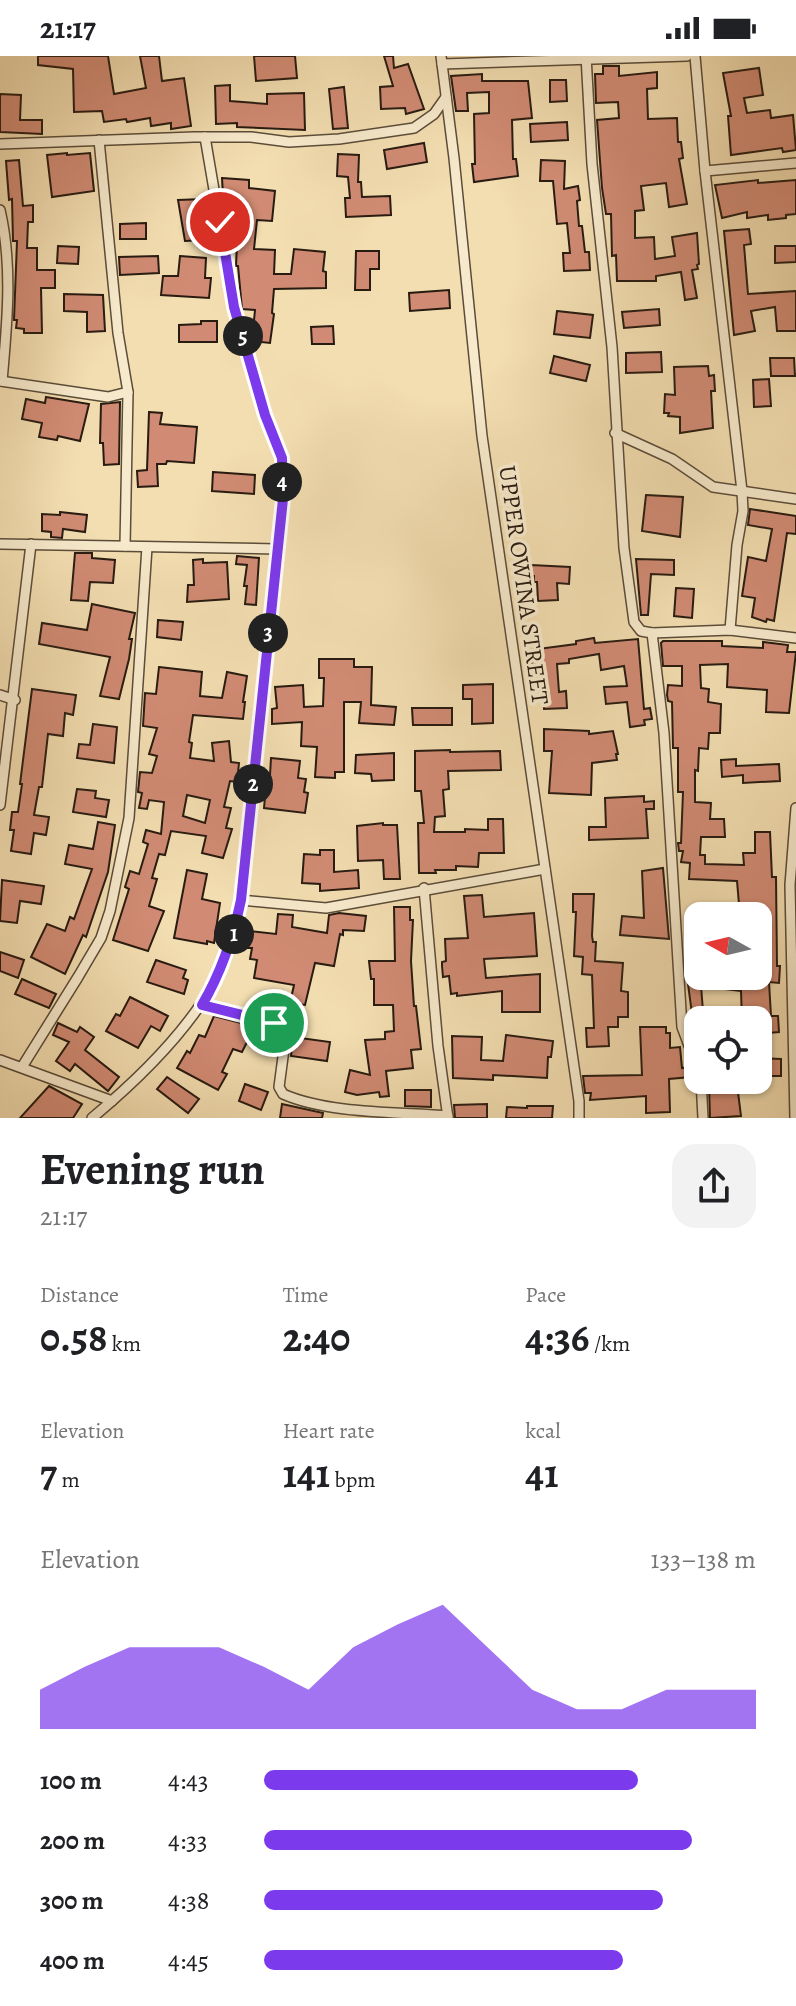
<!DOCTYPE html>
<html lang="en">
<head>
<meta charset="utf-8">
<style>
	body { margin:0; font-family:Alegreya,serif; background:#f2f2f2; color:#202124; height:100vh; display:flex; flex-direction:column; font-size:30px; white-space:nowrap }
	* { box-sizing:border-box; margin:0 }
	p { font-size:26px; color:#757577 }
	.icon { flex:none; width:44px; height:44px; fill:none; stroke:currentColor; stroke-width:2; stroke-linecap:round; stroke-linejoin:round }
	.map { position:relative; height:1062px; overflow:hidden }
	.side { display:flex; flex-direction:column; background:#fff; flex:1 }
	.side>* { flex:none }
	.needle { width:52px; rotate:278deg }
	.tools { position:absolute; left:684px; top:846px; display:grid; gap:16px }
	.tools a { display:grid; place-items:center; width:88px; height:88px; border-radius:16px; background:#fff; box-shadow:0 2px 6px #0004; font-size:40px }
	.pin { position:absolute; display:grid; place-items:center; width:68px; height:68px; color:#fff; margin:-34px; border:4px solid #fff; border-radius:50%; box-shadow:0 2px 8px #0007 }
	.km { position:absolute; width:40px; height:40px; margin:-20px; border-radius:50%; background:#222; color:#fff; font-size:22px; line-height:40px; text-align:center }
	.round { display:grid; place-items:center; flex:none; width:84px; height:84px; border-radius:24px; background:#f2f2f2 }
	.overview { display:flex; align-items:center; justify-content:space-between; height:136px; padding:0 40px }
	h1 { font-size:44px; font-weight:700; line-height:60px }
	.stats { display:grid; grid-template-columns:repeat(3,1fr); gap:12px; height:136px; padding:8px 40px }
	.stats div { display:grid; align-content:center }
	.stats b { font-size:40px; font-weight:700 }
	.stats small { font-size:22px; font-weight:400 }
	.stats p { font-size:22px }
	.chart { height:224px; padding:16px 40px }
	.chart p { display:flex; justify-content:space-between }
	.chart svg { width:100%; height:144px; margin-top:8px; fill:#7c3aed; opacity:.7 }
	ul { padding:0 40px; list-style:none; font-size:26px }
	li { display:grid; grid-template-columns:128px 96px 1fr; align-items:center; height:60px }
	li i { height:20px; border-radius:10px; background:#7c3aed }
	.status { display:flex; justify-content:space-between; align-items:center; height:56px; padding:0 40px; background:#fff; direction:ltr }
	.status svg { height:22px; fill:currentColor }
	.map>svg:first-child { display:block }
</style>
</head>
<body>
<div class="status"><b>21:17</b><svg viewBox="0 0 49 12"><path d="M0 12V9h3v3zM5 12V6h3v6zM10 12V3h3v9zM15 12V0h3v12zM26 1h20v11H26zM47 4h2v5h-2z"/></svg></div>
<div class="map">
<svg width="796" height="1062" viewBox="0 0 796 1062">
	<rect width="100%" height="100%" fill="#f3deb1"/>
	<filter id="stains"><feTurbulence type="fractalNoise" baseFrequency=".0025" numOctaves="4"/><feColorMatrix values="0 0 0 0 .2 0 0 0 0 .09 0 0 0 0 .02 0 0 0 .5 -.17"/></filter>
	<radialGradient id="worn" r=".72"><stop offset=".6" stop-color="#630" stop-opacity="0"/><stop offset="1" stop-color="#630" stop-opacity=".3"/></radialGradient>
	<g fill="#d18b74" stroke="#281b11" stroke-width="2" fill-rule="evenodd">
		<polygon points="38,0 108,0 114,38 146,32 140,0 159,0 162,25 184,22 191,70 171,73 171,67 151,70 150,62 127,66 126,63 104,66 102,55 74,56 73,13 38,9"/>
		<polygon points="254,0 295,0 297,22 256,25"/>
		<polygon points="384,0 393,0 394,12 408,8 424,53 406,58 405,52 381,53 380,31 393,30"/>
		<polygon points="603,10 619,10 619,20 657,16 657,32 647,33 648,63 677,62 678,86 681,86 683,102 679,103 687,148 669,151 666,127 641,130 644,154 635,155 635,182 654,181 655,203 675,200 672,181 697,177 699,208 697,209 698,213 692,214 697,242 685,244 681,216 656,220 656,225 617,225 616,199 612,200 611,158 606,158 602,132 597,64 619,62 618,46 596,47 595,18 603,18"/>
		<polygon points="759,12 763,39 744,42 747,57 770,54 771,62 793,59 796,94 783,96 782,92 731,99 728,60 731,60 723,17"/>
		<polygon points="482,18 482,25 528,25 532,62 512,64 513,103 516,103 518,120 474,126 472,108 475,108 474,58 489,57 489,36 467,37 468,55 456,55 451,20"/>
		<polygon points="550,24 566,24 567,45 550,46"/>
		<polygon points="230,29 230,45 267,48 267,38 304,37 305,74 237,71 237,67 216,68 215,30"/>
		<polygon points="344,31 348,72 333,73 329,33"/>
		<polygon points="0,38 21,39 20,64 42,64 42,78 0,76"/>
		<polygon points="567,66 568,84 531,86 530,68"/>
		<polygon points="424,87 427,106 387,113 384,94"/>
		<polygon points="67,97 67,99 90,97 94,135 52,141 47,99"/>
		<polygon points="338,98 359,99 358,126 361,126 362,141 390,140 391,159 346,161 345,142 350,142 348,121 337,120"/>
		<polygon points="19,104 23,150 33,149 33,166 28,166 27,192 37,192 37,214 55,214 55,232 41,232 42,277 24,277 24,273 16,272 17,264 14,264 17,185 13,185 12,143 9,144 6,105"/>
		<polygon points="541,104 565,105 564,133 578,130 580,144 577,145 579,170 582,170 585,196 589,196 590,214 564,215 563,197 570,197 567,167 557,168 553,125 540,125"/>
		<polygon points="222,122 249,124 249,132 275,135 272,165 257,164 254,193 275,194 274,218 291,218 294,193 325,196 323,215 326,216 326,232 274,233 272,257 274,258 270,287 252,285 255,254 242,253 238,210 236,210 238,163 230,162 231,140 223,139"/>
		<polygon points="758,124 758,127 796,124 796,158 786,159 786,162 768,164 768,159 747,162 747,156 722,162 715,129"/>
		<polygon points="204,143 205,162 200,163 202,184 185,185 178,144"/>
		<polygon points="146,167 146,183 120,183 120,168"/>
		<polygon points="749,173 751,188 744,189 748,238 796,235 796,275 777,275 775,251 751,255 755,275 734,279 724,175"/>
		<polygon points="58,190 79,191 78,208 57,207"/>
		<polygon points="775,190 796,190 796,206 775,207"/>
		<polygon points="356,195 379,195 379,213 370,213 370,234 355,234"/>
		<polygon points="158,200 159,217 120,219 119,201"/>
		<polygon points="180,200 206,202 205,222 211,222 209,242 161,239 163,220 178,220"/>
		<polygon points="449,234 450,252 410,255 409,237"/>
		<polygon points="64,238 103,239 105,275 87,276 87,256 64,255"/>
		<polygon points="659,253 660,269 624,272 622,256"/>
		<polygon points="557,255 593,259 590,282 554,278"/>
		<polygon points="201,265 217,265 217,286 179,286 179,269 201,268"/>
		<polygon points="333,270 334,288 312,288 311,271"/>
		<polygon points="661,296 662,316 626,317 626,297"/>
		<polygon points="554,300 590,309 586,325 550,317"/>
		<polygon points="770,302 794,302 795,320 771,320"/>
		<polygon points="708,310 709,320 714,319 715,335 711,335 713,372 680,377 680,361 668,360 669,357 664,357 665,338 675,339 674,311"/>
		<polygon points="769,323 771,350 754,351 753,324"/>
		<polygon points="46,341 89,348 80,385 58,380 57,384 39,381 42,367 22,363 26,343 45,347"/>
		<polygon points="120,346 119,408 104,409 103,387 100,387 101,348"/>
		<polygon points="149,356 162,357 160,368 197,371 194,407 167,405 166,408 157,408 158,430 138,431 137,415 147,414"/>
		<polygon points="213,416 255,419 254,438 212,435"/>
		<polygon points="646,439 683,441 680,481 642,475"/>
		<polygon points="750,453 796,460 796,478 787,477 774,565 767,563 766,566 752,561 755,542 742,540 748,501 766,505 772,473 748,469"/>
		<polygon points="60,456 87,459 85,476 63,473 62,482 51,481 51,476 42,475 42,458 60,459"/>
		<polygon points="75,497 92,497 92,502 115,504 113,527 90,526 88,545 71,544"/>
		<polygon points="237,500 259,502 256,549 245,548 247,530 244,530 247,509 236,508"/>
		<polygon points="203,503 203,507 227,506 229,543 187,546 188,529 194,529 193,504"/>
		<polygon points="636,503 674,504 674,519 651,518 648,559 641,559"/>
		<polygon points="531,509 570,511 569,528 557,527 558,544 538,545 537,526 534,526 534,520 530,520"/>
		<polygon points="676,532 694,533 692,562 674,560"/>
		<polygon points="92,548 135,557 129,583 132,583 129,603 119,643 100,640 110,601 39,588 42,567 87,574"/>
		<polygon points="158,564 183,566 181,584 157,581"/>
		<polygon points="594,582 595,587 638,583 644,653 650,652 652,663 644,664 645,669 630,671 627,646 606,648 604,631 627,630 624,610 601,614 599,598 569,603 569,607 557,608 559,636 566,635 567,652 544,653 543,633 535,634 530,594 576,588 576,585"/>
		<polygon points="663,585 722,585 722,590 763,592 763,586 788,589 787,596 796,596 789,657 766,656 767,634 727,631 728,608 700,609 701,632 709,633 708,646 721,648 720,677 709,677 708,693 699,692 698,715 695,714 695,746 711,747 710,763 724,763 725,781 701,781 700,799 705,799 705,808 744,809 743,797 755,797 755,776 770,776 772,821 776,821 777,910 780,910 779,927 769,926 771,960 778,960 779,976 758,978 758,964 742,964 741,935 701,930 703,955 719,955 719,964 694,964 694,958 692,958 686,913 692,872 698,873 698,920 758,920 758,860 740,860 737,825 689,823 690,807 681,806 683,795 679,795 678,787 681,787 683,736 678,736 678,692 673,692 672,646 668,645 667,639 668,629 682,630 682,610 663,610 661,587"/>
		<polygon points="319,603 354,603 354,611 372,611 371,649 396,651 394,669 359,667 361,646 344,646 344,716 335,716 335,722 315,721 317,691 301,690 302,666 272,668 272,653 277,652 275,631 303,629 304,651 323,650 324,622 319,622"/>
		<path d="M159,611L202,616L200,640L222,642L227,616L247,620L243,646H245L243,663L193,659L189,686L192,687L190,702L214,705L212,687L229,685L231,706L239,707L237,726L230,725L224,751L231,752L226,772L232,773L223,802L202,797L206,780L171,775L165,799L159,798L152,822L157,823L149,850L164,855L148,895L113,884L129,833L125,831L130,815L139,818L148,788L143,786L146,774L161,778L164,746L149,744L147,753L139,752L142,737L138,736L140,716L152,717L157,700L149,698L157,672L143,670L145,637L156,638ZM187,739L210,744L205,767L183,760Z"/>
		<polygon points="493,628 493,667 472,668 472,643 463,643 463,629"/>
		<polygon points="32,633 76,639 73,659 65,657 63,680 48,678 42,731 39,731 34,759 49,761 46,779 34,777 31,798 11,795 14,774 10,774 12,756 18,756 22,728 20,728"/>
		<polygon points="412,652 452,652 452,669 413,669"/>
		<polygon points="93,668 117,671 114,707 77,702 79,688 90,689"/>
		<polygon points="544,673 589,675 589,678 613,675 618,698 616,698 617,704 592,707 591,739 549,737 552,695 544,695"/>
		<polygon points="450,694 450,696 500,695 501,714 448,715 449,733 443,734 445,760 435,761 434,776 465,776 465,773 488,774 488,763 503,763 504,797 479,797 478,811 456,810 456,814 435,814 436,817 419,817 418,767 424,767 421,735 415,735 415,695"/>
		<polygon points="394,697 394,724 372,725 371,718 355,717 356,699"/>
		<polygon points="271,702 300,705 298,722 306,723 304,736 308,737 305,757 264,752 266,730 262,730 263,719 270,719"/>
		<polygon points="736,703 736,710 779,708 780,725 743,727 743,719 722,721 721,704"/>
		<polygon points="77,733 96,735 95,742 109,744 106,761 73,756"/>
		<polygon points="644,740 644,746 654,745 654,753 646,753 648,782 589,784 589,771 606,771 605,742"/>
		<polygon points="98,766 115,769 108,816 86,881 83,879 65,918 31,901 47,868 65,875 70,861 74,863 92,813 65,808 69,789 93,793"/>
		<polygon points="383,767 383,769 397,769 400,823 384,823 383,804 358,805 357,770"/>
		<polygon points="320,794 334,794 334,816 358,814 359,832 320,835 320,828 302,827 304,798 320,799"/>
		<polygon points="663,812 669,883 620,879 622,860 644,862 642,815"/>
		<polygon points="187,814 207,818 202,843 220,847 214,887 207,885 207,888 174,882"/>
		<polygon points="2,824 44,830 41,848 20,845 17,867 0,865"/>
		<polygon points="573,838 594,838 592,880 593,886 596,886 595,905 623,907 621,935 628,936 628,961 618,961 618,971 608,971 609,990 587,991 586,972 594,972 592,919 582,918 583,901 574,900 576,856 573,856"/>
		<polygon points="482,839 484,861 534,857 537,900 484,903 486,922 540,918 540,956 502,956 502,935 457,940 457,937 451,938 449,920 443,921 442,910 442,906 446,905 445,883 468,882 464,840"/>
		<polygon points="394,851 410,851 410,864 413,864 411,905 414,950 416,950 421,993 411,994 413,1012 386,1015 389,1040 380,1041 379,1036 357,1039 345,1036 350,1014 370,1019 365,984 385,983 385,976 394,975 393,949 374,949 374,923 371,923 369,905 395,905"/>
		<polygon points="339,857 366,860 364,875 343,874 343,879 340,878 334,910 315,907 305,949 290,947 294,929 254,922 257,904 250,903 252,892 248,892 250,875 276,878 278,858 293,859 292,871 327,877 329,859"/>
		<polygon points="0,896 24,904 18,922 0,915"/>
		<polygon points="156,904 186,914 183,922 188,924 184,938 147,926"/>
		<polygon points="22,923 56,938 49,952 15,938"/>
		<polygon points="130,941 168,960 160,975 151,970 138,992 106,975 116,958 120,960"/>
		<polygon points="214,960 241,967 273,979 267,993 248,984 242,996 233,993 222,1016 227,1018 218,1034 177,1012 187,995 190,997 199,979 205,981"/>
		<polygon points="58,967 77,976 80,971 94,981 85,994 119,1021 108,1035 75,1008 70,1015 56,1005 69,986 53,979"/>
		<polygon points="640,971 666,971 666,977 670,977 670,992 680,991 682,1012 689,1011 691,1016 691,1021 669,1023 670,1056 646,1057 646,1040 590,1044 591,1037 585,1037 583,1020 642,1019"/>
		<polygon points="506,979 553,985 551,1001 548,1001 547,1022 493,1019 493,1024 453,1022 452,980 482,981 481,1004 503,1005"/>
		<polygon points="293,981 330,986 327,1005 291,1000"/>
		<polygon points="758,1002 781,1003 781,1020 758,1020"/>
		<polygon points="167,1021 199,1043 188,1057 157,1033"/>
		<polygon points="722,1024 750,1025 750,1036 738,1036 741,1060 710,1062 709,1028 722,1026"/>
		<polygon points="245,1028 268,1036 261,1054 239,1045"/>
		<polygon points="49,1030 82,1048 73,1062 20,1062"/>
		<polygon points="405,1034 431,1034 431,1051 405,1050"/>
		<polygon points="282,1048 323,1057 322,1062 280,1062"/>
		<polygon points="487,1048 487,1062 455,1062 454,1049"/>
		<polygon points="527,1050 553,1050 552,1062 506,1062 507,1051 527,1052"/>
	</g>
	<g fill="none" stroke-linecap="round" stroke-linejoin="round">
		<defs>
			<g id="minor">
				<polyline points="441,0 454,102 482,380 579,1045 579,1062"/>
				<polyline points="586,0 592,108 612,291 624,492 634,566 641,575 652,577 664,677 682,971 698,1014"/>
				<polyline points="695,0 705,115 742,435 743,455 737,489 730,574"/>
				<polyline points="442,8 687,0"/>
				<polyline points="0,88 194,81 251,81 289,86 339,83 414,72 434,58 446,41"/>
				<polyline points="705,115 796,107"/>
				<path d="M0,154C13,210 7,269 2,325"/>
				<polyline points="0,325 108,341 128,336 118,277 99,84"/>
				<polyline points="615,377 672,403 713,431 796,443"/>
				<polyline points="0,488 277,493"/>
				<polyline points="125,490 128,336"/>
				<polyline points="652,577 730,574 796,582"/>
				<polyline points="0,639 15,644"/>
				<polyline points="0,749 31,488"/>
				<polyline points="424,832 438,990 448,1062"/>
				<polyline points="241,844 326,852 545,813"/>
				<path d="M202,949L274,967L286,978L279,1031L283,1038C328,1058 399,1056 448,1060"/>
				<polyline points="0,1004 112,1045"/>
				<polyline points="22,1011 78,921 101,882 110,855 129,762 147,491"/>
				<polyline points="701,1024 703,1062"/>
				<path d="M92,1062C146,1017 211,954 232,886C236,873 238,858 241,844L283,443L282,402L265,359L234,251L205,81"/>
				<polyline points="795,1062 790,829 796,752"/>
			</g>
		</defs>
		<use href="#minor" stroke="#5b4c39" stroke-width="12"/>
		<use href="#minor" stroke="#f7eacc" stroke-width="9"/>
	</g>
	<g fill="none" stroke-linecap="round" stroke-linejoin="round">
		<defs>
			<path id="route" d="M220,166L234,251L265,359L282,402L283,443L241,844C233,882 222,915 202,949L274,967"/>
		</defs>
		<use href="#route" stroke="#fff" stroke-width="16"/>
		<use href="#route" stroke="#7c3aed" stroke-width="10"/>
	</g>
	<g text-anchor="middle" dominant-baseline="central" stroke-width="7" stroke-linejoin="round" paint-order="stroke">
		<g font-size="24" fill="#281b11" stroke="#f7eacc">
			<text transform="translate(524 529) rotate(82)">UPPER OWINA STREET</text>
		</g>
	</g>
	<rect width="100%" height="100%" filter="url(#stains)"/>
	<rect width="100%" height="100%" fill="url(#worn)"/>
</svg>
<div class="tools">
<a><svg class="needle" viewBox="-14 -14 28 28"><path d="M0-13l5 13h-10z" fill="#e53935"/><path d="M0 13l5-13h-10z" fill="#757577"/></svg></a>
<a><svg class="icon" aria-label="locate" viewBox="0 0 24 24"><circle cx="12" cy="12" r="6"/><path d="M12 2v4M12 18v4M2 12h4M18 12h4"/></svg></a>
</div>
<div class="pin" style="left:274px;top:967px;background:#1e9e55"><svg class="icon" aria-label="arrive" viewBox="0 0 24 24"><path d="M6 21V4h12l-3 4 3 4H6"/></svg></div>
<div class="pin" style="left:220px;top:166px;background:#d93025"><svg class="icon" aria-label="check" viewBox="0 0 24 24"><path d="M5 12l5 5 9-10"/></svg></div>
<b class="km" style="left:234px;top:878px">1</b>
<b class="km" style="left:253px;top:728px">2</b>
<b class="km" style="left:268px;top:577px">3</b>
<b class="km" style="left:282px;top:426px">4</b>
<b class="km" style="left:243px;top:280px">5</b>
</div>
<section class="side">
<div class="overview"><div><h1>Evening run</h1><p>21:17</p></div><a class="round"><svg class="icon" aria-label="share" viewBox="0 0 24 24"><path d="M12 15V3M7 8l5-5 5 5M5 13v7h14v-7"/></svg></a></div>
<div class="stats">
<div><p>Distance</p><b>0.58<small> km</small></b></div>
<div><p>Time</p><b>2:40</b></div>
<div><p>Pace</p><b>4:36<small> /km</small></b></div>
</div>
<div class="stats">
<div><p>Elevation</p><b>7<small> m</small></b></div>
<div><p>Heart rate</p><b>141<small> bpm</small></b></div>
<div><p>kcal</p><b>41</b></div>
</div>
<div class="chart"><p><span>Elevation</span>133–138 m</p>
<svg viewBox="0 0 160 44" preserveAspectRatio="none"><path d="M0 44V32L10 25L20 19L30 19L40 19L50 25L60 32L70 19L80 12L90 6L100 19L110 32L120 38L130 38L140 32L150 32L160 32V44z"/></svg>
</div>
<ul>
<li><b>100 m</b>4:43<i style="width:76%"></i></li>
<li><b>200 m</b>4:33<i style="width:87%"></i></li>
<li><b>300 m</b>4:38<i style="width:81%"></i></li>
<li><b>400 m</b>4:45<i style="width:73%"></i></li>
</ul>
</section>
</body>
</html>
